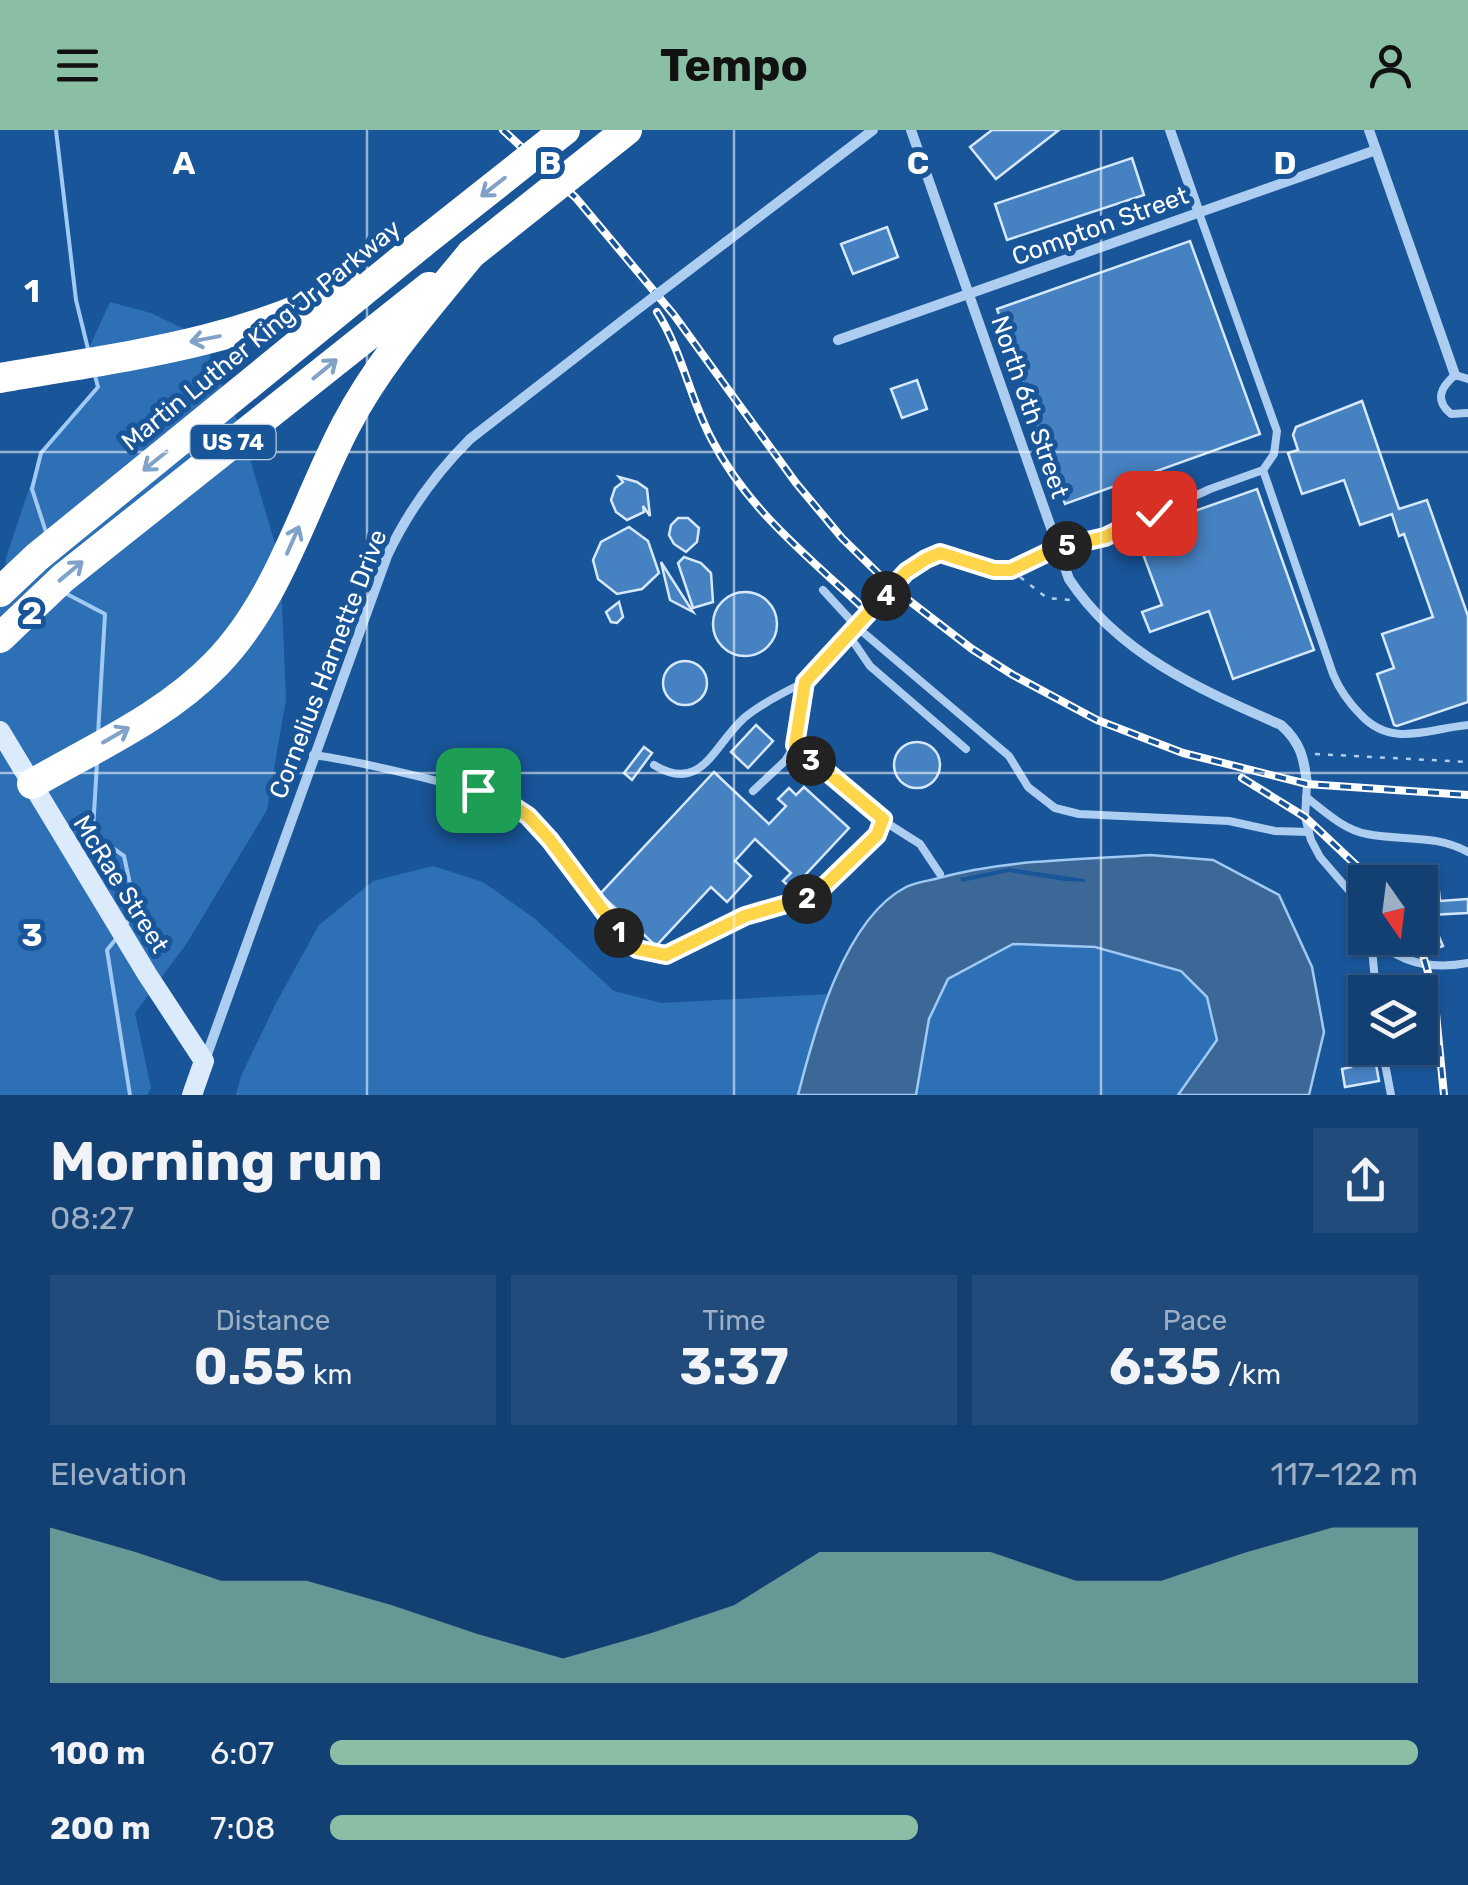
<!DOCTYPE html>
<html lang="en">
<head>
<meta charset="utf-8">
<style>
	body { margin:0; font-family:Rubik,sans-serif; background:#204b7b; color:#f1f3f6; height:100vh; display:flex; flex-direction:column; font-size:38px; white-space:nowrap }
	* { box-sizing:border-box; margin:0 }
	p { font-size:32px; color:#9dafc4 }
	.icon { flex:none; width:55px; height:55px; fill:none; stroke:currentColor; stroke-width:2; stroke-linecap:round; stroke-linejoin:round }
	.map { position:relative; height:965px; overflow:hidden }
	.details { display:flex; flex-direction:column; background:#134073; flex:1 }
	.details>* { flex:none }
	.needle { width:65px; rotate:166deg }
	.buttons { position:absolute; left:1348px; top:735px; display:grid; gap:20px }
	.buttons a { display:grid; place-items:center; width:90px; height:90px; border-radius:0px; background:#134073; box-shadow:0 2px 8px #0004,0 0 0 2px #325985; font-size:50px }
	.pin { position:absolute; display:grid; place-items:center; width:85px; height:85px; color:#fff; margin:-42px; border-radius:20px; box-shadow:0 5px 15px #0006 }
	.km { position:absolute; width:50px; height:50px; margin:-25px; border-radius:50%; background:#222; color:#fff; font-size:28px; line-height:50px; text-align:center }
	.round { display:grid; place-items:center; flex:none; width:105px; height:105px; border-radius:0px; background:#204b7b }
	.headline { display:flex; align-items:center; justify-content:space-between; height:170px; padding:0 50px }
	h1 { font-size:55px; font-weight:700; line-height:75px }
	.metrics { display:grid; grid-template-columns:repeat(3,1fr); gap:15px; height:170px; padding:10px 50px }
	.metrics div { display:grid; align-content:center; border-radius:0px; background:#204b7b; text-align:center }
	.metrics b { font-size:50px; font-weight:700 }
	.metrics small { font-size:28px; font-weight:400 }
	.metrics p { font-size:28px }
	.chart { height:280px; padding:20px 50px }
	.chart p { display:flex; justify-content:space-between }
	.chart svg { width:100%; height:180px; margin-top:10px; fill:#8abfa5; opacity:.7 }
	ul { padding:0 50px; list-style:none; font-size:32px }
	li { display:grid; grid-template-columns:160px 120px 1fr; align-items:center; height:75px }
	li i { height:25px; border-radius:12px; background:#8abfa5 }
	header { display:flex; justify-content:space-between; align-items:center; height:130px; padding:0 50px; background:#8abfa5; color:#111; font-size:45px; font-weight:700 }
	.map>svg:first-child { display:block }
</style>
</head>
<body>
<header><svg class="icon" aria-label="menu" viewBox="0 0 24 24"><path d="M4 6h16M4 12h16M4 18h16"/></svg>Tempo<svg class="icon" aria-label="person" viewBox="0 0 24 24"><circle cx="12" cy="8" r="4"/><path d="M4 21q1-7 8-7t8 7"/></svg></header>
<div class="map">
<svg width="1468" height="965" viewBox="0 0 1468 965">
	<rect width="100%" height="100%" fill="#195599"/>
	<g fill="#2d70b6">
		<polygon points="110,172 151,183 203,208 242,302 280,431 286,569 267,680 187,813 135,883 151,958 147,965 0,965 0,477 6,428 41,323 98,257 88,220"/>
		<polygon points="433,736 483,752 534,788 614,861 661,873 830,864 811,916 798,965 236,965 241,946 276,873 319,795 373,751"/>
		<path d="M1013,814C1066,816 1173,817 1205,865C1213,876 1214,897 1217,910L1178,965H916L929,889L948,848Z"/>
	</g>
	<path fill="#3c6898" stroke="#a0caf3" stroke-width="2.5" d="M1150,725L1213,730L1279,765L1312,837L1324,902L1309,965H1178L1217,910L1207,867L1181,841L1095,817L1013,814L948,849L929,889L916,965H798C814,902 844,789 906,757C914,753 926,751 935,749C1004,729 1079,730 1150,725Z"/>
	<polygon fill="#195599" points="1009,738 1085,749 1085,752 1065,751 1009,742 962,752 960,748"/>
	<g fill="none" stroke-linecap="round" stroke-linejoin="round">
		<g stroke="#a0caf3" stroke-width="4">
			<polyline points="56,0 76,170 89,223"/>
			<polyline points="46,402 32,359 41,323 98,257 95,246"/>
			<polyline points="65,463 105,484 98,604"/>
			<polyline points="97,633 93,700 94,705 124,726 136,782 127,793"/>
			<polyline points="116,809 107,820 130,965"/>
		</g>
	</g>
	<g fill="#4681c1" stroke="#d5e8fc" stroke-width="2.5">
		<polygon points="992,0 1059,0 996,49 970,17"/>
		<polygon points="1132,28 1144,65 1007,110 995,74"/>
		<polygon points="887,97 898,127 853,144 841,114"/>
		<polygon points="1190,111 1260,304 1065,374 997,179"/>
		<polygon points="917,250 927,279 902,288 891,259"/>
		<polygon points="1362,271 1399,379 1427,370 1468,486 1468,572 1397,596 1394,595 1377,544 1394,538 1382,504 1433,487 1404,404 1399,406 1392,384 1360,395 1344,350 1302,364 1288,323 1298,320 1293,305 1296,297"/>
		<polygon points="619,347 637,352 647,359 650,386 643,376 644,382 627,390 616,382 611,370 615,358 623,352"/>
		<polygon points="1257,359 1314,520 1233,549 1209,481 1150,502 1142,482 1162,475 1137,408 1177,393 1175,388"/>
		<polygon points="678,388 688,388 699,398 697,412 686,422 674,414 669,405 671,395"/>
		<polygon points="629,397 648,411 659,443 642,459 617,464 598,449 593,430 601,412"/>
		<polygon points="684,427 701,433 711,443 713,472 693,478 678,433"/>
		<polygon points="661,432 693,482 670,470"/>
		<circle cx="745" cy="494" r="32"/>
		<polygon points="619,472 623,487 617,493 611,492 606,482"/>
		<circle cx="685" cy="553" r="22"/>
		<polygon points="756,595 773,611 748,638 731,622"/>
		<circle cx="917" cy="635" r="23"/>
		<polygon points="644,617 652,623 632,650 624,643"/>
		<polygon points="714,642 769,694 786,676 778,669 789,658 796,665 804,657 849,698 792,759 783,751 791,743 755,709 735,731 751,746 727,772 711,757 656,816 600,764"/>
		<polygon points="1438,752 1440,771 1468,769 1468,783 1430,785 1443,816 1430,821 1420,795 1420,754"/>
		<polygon points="1365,875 1365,918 1373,918 1379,951 1345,957 1342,939 1351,937 1348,918 1358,916 1351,878"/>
	</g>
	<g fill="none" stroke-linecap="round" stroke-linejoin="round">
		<g stroke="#aecef1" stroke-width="2.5" stroke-dasharray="5 8" stroke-linecap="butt">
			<polyline points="1020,447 1047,468 1070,470"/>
			<polyline points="1315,624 1468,632"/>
		</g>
		<g stroke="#aecef1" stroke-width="8">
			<path d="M1468,249L1455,245C1441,257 1434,270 1451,284L1468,283"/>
			<path d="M1263,340L1333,544C1340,561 1348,572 1361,585C1392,618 1427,599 1468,595"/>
			<polyline points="823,460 858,498 1009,626 1028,657 1055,678 1079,684 1229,691 1275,701 1309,702"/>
			<polyline points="848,504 870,536 966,619"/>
			<polyline points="795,615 890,695 920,714 940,744"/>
			<path d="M313,625C352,630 387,639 425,648C478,661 513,665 550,710C577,743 598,795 635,817C642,822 656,825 664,825C689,823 722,795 747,786C770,778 799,776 819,763C840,749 874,713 883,689"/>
			<path d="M654,635C702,664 713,616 744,588C762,573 784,562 805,552"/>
			<polyline points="1307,654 1305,687 1311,710 1320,727 1351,763 1365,792"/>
			<polyline points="753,661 785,631 795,615 805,552 906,442 940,423 994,440 1011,440 1034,432 1057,419 1105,407 1210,359 1263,340 1274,324 1277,301 1199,83"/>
			<path d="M1306,667C1324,681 1344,700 1367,704C1402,711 1436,704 1468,722"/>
			<polyline points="1371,808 1376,862"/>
			<path d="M1374,808C1400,833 1432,840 1468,833"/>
			<polyline points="1382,918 1391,965"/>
		</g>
		<g stroke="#aecef1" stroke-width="10">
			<path d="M911,0L1069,449C1119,525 1201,560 1281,595C1301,613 1304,628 1307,654"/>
			<polyline points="1170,0 1199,83"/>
			<polyline points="1369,0 1455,245"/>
			<polyline points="726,112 873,0"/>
			<polyline points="838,210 1376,20"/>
			<path d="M205,930L387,426C408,381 435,344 470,309L630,185"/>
		</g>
		<polyline stroke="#dcebfc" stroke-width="20" points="0,601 147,844 204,931 192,965"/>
		<g stroke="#fff" stroke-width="30">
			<path d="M0,248C118,227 243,214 349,155"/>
			<polyline points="0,462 37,427 421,114"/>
			<polyline points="0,508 63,448 429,157"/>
			<path d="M32,654C94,618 166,586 216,534C280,468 304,375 346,295C379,232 426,179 471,124"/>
		</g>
		<defs>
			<g id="rail">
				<polyline points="503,0 576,68 674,185 796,353 842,408 894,459 972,519 1013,545 1097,590 1183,623 1307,654 1468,665"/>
				<path d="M657,182C682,221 690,269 712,310C747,378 806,425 861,476"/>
				<polyline points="1242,648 1305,687 1374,752"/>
				<polyline points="1418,808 1434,863 1444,965"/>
			</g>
		</defs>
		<use href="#rail" stroke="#fff" stroke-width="8"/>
		<use href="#rail" stroke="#195599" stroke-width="4" stroke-dasharray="11" stroke-linecap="butt"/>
		<polyline stroke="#aecef1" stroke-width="10" points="630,185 726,112"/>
		<g stroke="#fff" stroke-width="30">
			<polyline points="421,114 565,0"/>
			<polyline points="471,124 627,0"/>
		</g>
	</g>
	<defs><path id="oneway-shaft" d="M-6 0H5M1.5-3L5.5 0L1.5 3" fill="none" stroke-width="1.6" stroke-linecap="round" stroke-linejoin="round" transform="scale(2.5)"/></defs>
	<g stroke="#80a2c7">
		<use href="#oneway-shaft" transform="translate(493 57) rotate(142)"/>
		<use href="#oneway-shaft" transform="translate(205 209) rotate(169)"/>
		<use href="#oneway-shaft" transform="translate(325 239) rotate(-39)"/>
		<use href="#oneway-shaft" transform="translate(155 331) rotate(141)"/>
		<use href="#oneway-shaft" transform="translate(293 410) rotate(-66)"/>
		<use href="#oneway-shaft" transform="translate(71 441) rotate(-40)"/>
		<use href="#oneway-shaft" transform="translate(116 605) rotate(-30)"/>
	</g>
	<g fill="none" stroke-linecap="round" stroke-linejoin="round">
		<defs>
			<polyline id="route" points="478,660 513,676 528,686 550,710 623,807 637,819 666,825 745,786 814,766 877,705 883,689 795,615 805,552 906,442 926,429 940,423 994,440 1011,440 1057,418 1105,407 1154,383"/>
		</defs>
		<use href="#route" stroke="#fff" stroke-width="20"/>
		<use href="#route" stroke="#ffd54a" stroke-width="12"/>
	</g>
	<path fill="none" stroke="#fff" stroke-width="2.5" stroke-opacity="0.55" d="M367,0V965M734,0V965M1101,0V965M0,322H1468M0,643H1468"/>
	<g text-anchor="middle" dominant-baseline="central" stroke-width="10" stroke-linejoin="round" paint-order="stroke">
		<rect fill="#195599" stroke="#bacce0" stroke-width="2.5" x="190.5" y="295" width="85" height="34" rx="8"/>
		<g font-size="22" font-weight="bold" fill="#fff">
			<text x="233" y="312">US 74</text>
		</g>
		<g font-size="25" fill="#fff" stroke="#195599">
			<text transform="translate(1100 96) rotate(-20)">Compton Street</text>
			<text transform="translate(261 205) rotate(-39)">Martin Luther King Jr Parkway</text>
			<text transform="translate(1030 277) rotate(71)">North 6th Street</text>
			<text transform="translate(328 534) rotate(-69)">Cornelius Harnette Drive</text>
			<text transform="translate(121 754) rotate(58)">McRae Street</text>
		</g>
	</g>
	<g font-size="32" text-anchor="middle" font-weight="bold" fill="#fff" stroke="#195599" stroke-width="10" stroke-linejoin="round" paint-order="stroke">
		<text x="184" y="44">A</text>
		<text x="550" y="44">B</text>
		<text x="918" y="44">C</text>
		<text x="1285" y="44">D</text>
		<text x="32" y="172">1</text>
		<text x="32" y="494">2</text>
		<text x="32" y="816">3</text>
	</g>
</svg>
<div class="buttons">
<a><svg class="needle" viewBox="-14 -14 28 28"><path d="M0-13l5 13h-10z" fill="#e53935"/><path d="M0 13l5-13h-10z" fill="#9dafc4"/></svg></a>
<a><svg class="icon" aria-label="layers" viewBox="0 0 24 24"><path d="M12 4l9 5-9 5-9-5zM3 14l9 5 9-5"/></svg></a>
</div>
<div class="pin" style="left:478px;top:660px;background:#1e9e55"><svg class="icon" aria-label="arrive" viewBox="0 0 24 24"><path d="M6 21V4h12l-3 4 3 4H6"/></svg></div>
<div class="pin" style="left:1154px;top:383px;background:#d93025"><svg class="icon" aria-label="check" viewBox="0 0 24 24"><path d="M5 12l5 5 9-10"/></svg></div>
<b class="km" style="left:619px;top:803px">1</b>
<b class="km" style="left:807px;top:769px">2</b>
<b class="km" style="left:811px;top:631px">3</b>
<b class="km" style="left:886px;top:466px">4</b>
<b class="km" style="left:1067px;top:416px">5</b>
</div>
<section class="details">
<div class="headline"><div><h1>Morning run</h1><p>08:27</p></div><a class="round"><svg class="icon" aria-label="share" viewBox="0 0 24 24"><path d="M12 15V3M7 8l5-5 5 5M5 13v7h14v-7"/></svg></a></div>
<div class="metrics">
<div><p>Distance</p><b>0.55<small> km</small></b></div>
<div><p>Time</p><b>3:37</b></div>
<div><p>Pace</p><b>6:35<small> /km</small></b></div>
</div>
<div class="chart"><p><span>Elevation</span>117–122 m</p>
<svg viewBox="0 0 160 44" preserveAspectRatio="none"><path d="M0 44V6L10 12L20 19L30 19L40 25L50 32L60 38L70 32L80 25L90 12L100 12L110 12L120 19L130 19L140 12L150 6L160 6V44z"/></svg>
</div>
<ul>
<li><b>100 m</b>6:07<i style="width:100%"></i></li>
<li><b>200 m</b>7:08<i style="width:54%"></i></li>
</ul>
</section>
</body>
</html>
